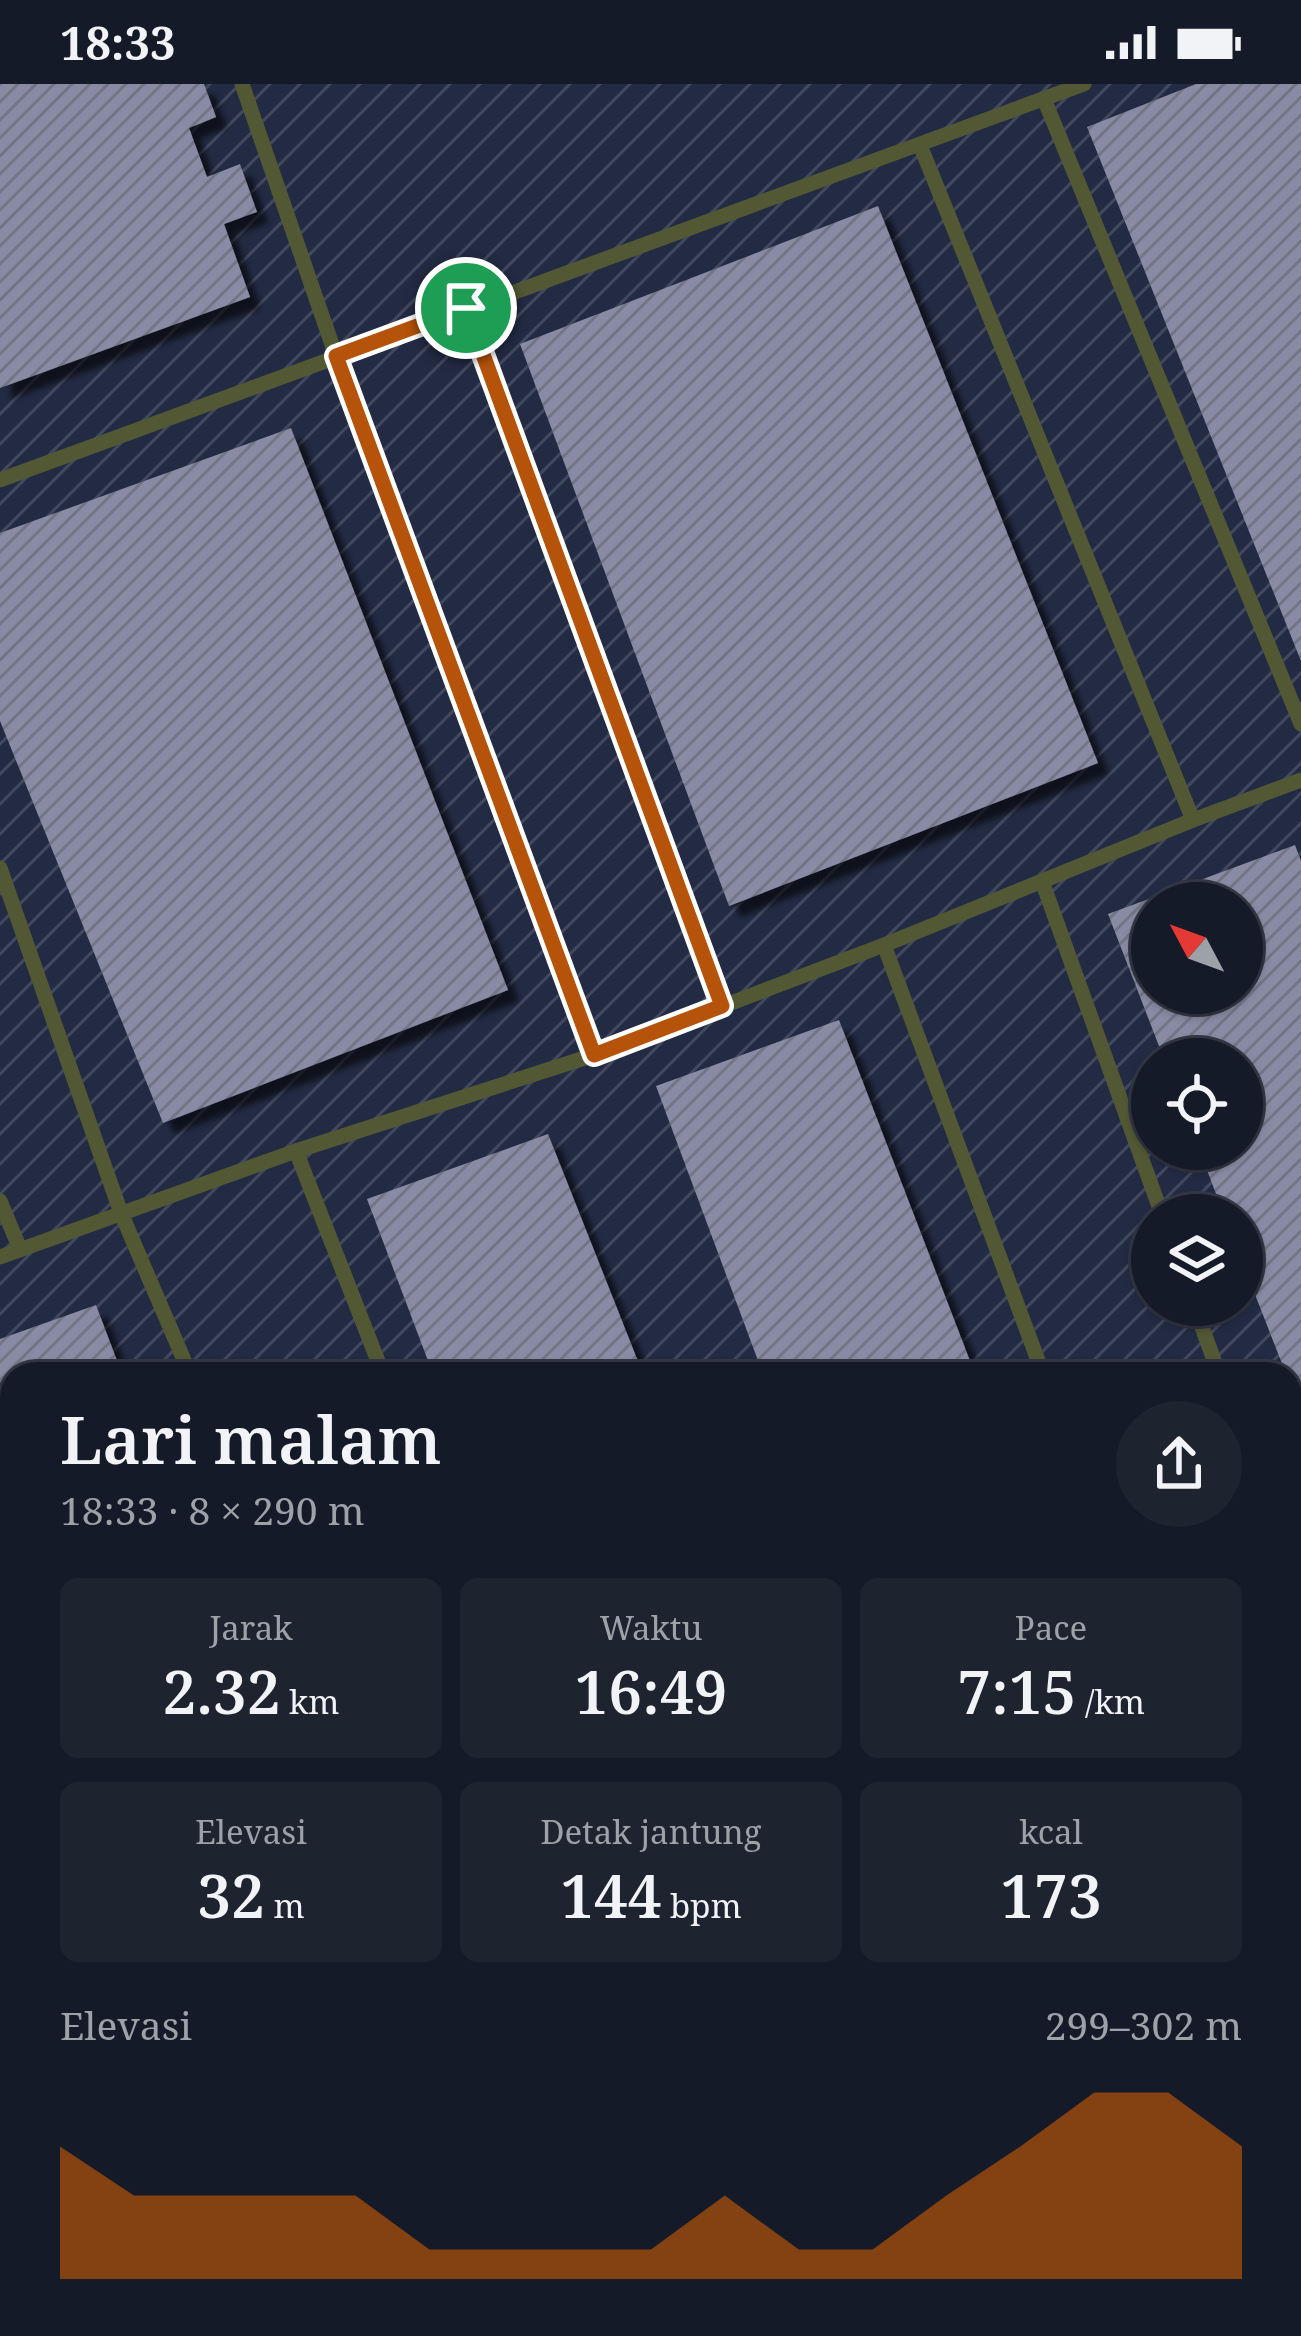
<!DOCTYPE html>
<html lang="id">
<head>
<meta charset="utf-8">
<style>
	body { margin:0; font-family:"Noto Serif",serif; background:#1e2330; color:#f1f3f6; height:100vh; display:flex; flex-direction:column; font-size:45px; white-space:nowrap }
	* { box-sizing:border-box; margin:0 }
	p { font-size:39px; color:#9da1a8 }
	.icon { flex:none; width:66px; height:66px; fill:none; stroke:currentColor; stroke-width:2; stroke-linecap:round; stroke-linejoin:round }
	.map { position:relative; flex:1; overflow:hidden }
	.side { position:absolute; left:0px; top:1278px; width:1302px; height:975px; display:flex; flex-direction:column; background:#151a28; border-radius:36px 36px 0 0; box-shadow:0 3px 9px #0004,0 0 0 3px #343845 }
	.side>* { flex:none }
	.needle { width:78px; rotate:311deg }
	.fabs { position:absolute; left:1131px; top:798px; display:grid; gap:24px }
	.fabs a { display:grid; place-items:center; width:132px; height:132px; border-radius:50%; background:#151a28; box-shadow:0 3px 9px #0004,0 0 0 3px #343845; font-size:60px }
	.pin { position:absolute; display:grid; place-items:center; width:102px; height:102px; color:#fff; margin:-51px; border:6px solid #fff; border-radius:50%; box-shadow:0 3px 12px #0007 }
	.round { display:grid; place-items:center; flex:none; width:126px; height:126px; border-radius:63px; background:#1e2330 }
	.overview { display:flex; align-items:center; justify-content:space-between; height:204px; padding:0 60px }
	h1 { font-size:66px; font-weight:600; line-height:90px }
	.stats { display:grid; grid-template-columns:repeat(3,1fr); gap:18px; height:204px; padding:12px 60px }
	.stats div { display:grid; align-content:center; border-radius:18px; background:#1e2330; text-align:center }
	.stats b { font-size:60px; font-weight:600 }
	.stats small { font-size:33px; font-weight:400 }
	.stats p { font-size:33px }
	.chart { height:336px; padding:24px 60px }
	.chart p { display:flex; justify-content:space-between }
	.chart svg { width:100%; height:216px; margin-top:12px; fill:#b45309; opacity:.7 }
	.status { display:flex; justify-content:space-between; align-items:center; height:84px; padding:0 60px; background:#151a28; direction:ltr }
	.status svg { height:33px; fill:currentColor }
	.map>svg:first-child { display:block }
</style>
</head>
<body>
<div class="status"><b>18:33</b><svg viewBox="0 0 49 12"><path d="M0 12V9h3v3zM5 12V6h3v6zM10 12V3h3v9zM15 12V0h3v12zM26 1h20v11H26zM47 4h2v5h-2z"/></svg></div>
<div class="map">
<svg width="1301" height="2252" viewBox="0 0 1301 2252">
	<defs>
		<pattern id="industrial-furrows" width="10" height="10" patternUnits="userSpaceOnUse" patternTransform="scale(3)"><rect width="10" height="10" fill="#232b44"/><path d="M-1 1l2-2M0 10L10 0M9 11l2-2" fill="none" stroke="#42495f"/></pattern>
		<pattern id="forest-crowns" width="20" height="18" patternUnits="userSpaceOnUse" patternTransform="scale(3)"><rect width="20" height="18" fill="#263921"/><path d="M2 6a3 3 0 1 1 6 0M12 15a3 3 0 1 1 6 0" fill="none" stroke="#455541"/></pattern>
		<pattern id="building-hatch" width="6" height="6" patternUnits="userSpaceOnUse" patternTransform="scale(3)"><rect width="6" height="6" fill="#888ba3"/><path d="M-1 1l2-2M0 6l6-6M5 7l2-2" fill="none" stroke="#737587"/></pattern>
		<filter id="shadow"><feDropShadow dx="11" dy="11" stdDeviation="3" flood-color="#0009"/></filter>
	</defs>
	<rect width="100%" height="100%" fill="#1c2335"/>
	<path fill="url(#industrial-furrows)" fill-rule="evenodd" d="M0,0H1301V1444L1290,1448V1290H12V1944L0,1949ZM1152,819H1242V909H1152ZM1152,975H1242V1065H1152ZM1152,1131H1242V1221H1152Z"/>
	<g fill="url(#forest-crowns)">
		<polygon points="1301,1444 1301,2252 1294,2252 1290,2239 1290,1448"/>
		<polygon points="12,1944 12,2241 202,2241 206,2252 0,2252 0,1949"/>
	</g>
	<g fill="url(#building-hatch)" fill-rule="evenodd" filter="url(#shadow)">
		<polygon points="0,0 204,0 216,33 189,44 207,93 240,80 257,128 224,140 250,213 0,304"/>
		<polygon points="1196,0 1301,0 1301,577 1087,43"/>
		<polygon points="878,122 1098,679 729,822 520,260"/>
		<polygon points="291,344 508,906 163,1039 0,637 0,449"/>
		<path d="M1295,761L1301,777V1329L1290,1302V1290H1286L1242,1177V1131H1224L1199,1065H1242V975H1164L1108,830ZM1152,819H1242V909H1152Z"/>
		<polygon points="839,936 975,1290 763,1290 656,1002"/>
		<polygon points="548,1050 643,1290 433,1290 367,1115"/>
		<polygon points="96,1221 122,1290 12,1290 12,1551 0,1521 0,1255"/>
		<polygon points="0,1820 12,1850 12,1894 0,1898"/>
		<polygon points="648,2241 692,2241 665,2252 653,2252"/>
		<polygon points="943,2241 1158,2241 1162,2252 947,2252"/>
	</g>
	<g fill="none" stroke-linecap="round" stroke-linejoin="round">
		<g stroke="#525834" stroke-width="15">
			<polyline points="242,0 336,272 594,971"/>
			<polyline points="1044,15 1301,640"/>
			<polyline points="920,61 1193,736"/>
			<polyline points="466,224 722,922"/>
			<polyline points="0,396 1084,0"/>
			<polyline points="0,784 121,1129 190,1290"/>
			<polyline points="1042,797 1162,1131"/>
			<polyline points="884,861 1043,1290"/>
			<polyline points="296,1067 383,1290"/>
			<polyline points="0,1117 20,1165"/>
			<polyline points="0,1173 296,1067 594,971 884,861 1193,736 1301,696"/>
			<polyline points="1194,1221 1219,1290"/>
			<polyline points="1290,1448 1301,1444"/>
			<polyline points="0,1949 12,1944"/>
			<polyline points="531,2241 535,2252"/>
			<polyline points="925,2241 928,2252"/>
			<polyline points="842,2252 871,2241"/>
		</g>
	</g>
	<g fill="none" stroke-linecap="round" stroke-linejoin="round">
		<defs>
			<polygon id="route" points="466,224 722,922 594,971 336,272"/>
		</defs>
		<use href="#route" stroke="#fff" stroke-width="24"/>
		<use href="#route" stroke="#b45309" stroke-width="15"/>
	</g>
</svg>
<div class="fabs">
<a><svg class="needle" viewBox="-14 -14 28 28"><path d="M0-13l5 13h-10z" fill="#e53935"/><path d="M0 13l5-13h-10z" fill="#9da1a8"/></svg></a>
<a><svg class="icon" aria-label="locate" viewBox="0 0 24 24"><circle cx="12" cy="12" r="6"/><path d="M12 2v4M12 18v4M2 12h4M18 12h4"/></svg></a>
<a><svg class="icon" aria-label="layers" viewBox="0 0 24 24"><path d="M12 4l9 5-9 5-9-5zM3 14l9 5 9-5"/></svg></a>
</div>
<div class="pin" style="left:466px;top:224px;background:#1e9e55"><svg class="icon" aria-label="arrive" viewBox="0 0 24 24"><path d="M6 21V4h12l-3 4 3 4H6"/></svg></div>
<section class="side">
<div class="overview"><div><h1>Lari malam</h1><p>18:33 · 8 × 290 m</p></div><a class="round"><svg class="icon" aria-label="share" viewBox="0 0 24 24"><path d="M12 15V3M7 8l5-5 5 5M5 13v7h14v-7"/></svg></a></div>
<div class="stats">
<div><p>Jarak</p><b>2.32<small> km</small></b></div>
<div><p>Waktu</p><b>16:49</b></div>
<div><p>Pace</p><b>7:15<small> /km</small></b></div>
</div>
<div class="stats">
<div><p>Elevasi</p><b>32<small> m</small></b></div>
<div><p>Detak jantung</p><b>144<small> bpm</small></b></div>
<div><p>kcal</p><b>173</b></div>
</div>
<div class="chart"><p><span>Elevasi</span>299–302 m</p>
<svg viewBox="0 0 160 44" preserveAspectRatio="none"><path d="M0 44V17L10 27L20 27L30 27L40 27L50 38L60 38L70 38L80 38L90 27L100 38L110 38L120 27L130 17L140 6L150 6L160 17V44z"/></svg>
</div>
</section>
</div>
</body>
</html>
